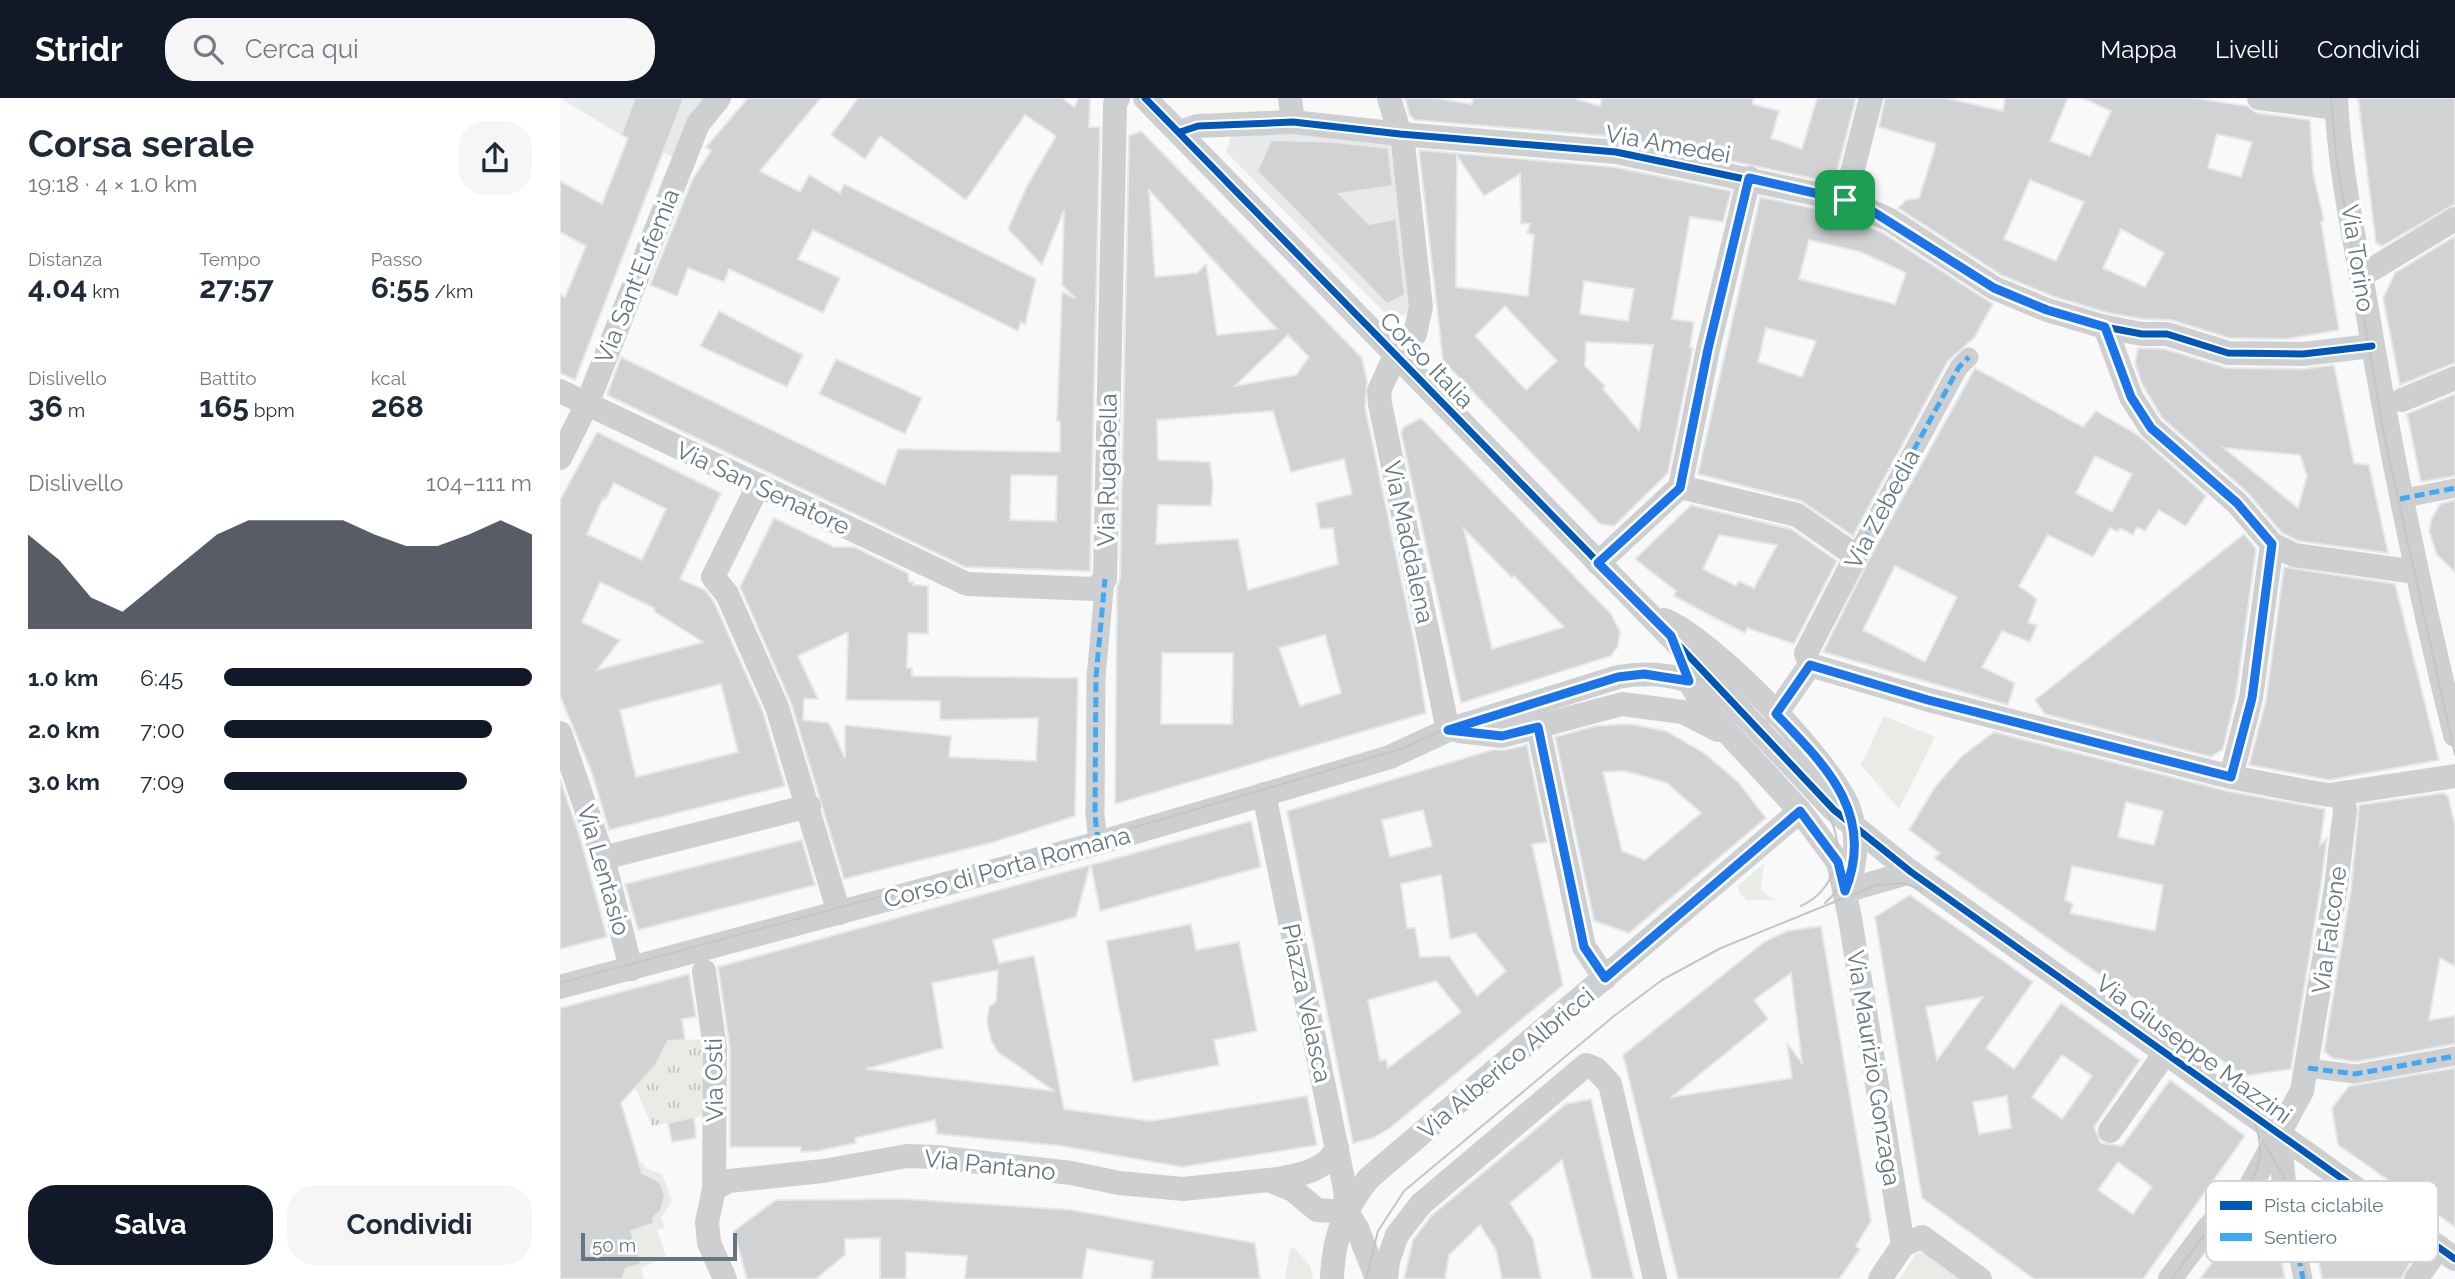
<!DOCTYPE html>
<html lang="it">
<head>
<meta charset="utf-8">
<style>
	body { margin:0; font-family:Raleway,sans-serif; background:#f6f6f7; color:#1f2937; height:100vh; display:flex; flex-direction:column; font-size:26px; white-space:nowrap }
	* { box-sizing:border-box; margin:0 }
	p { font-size:23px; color:#747a83 }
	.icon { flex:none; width:38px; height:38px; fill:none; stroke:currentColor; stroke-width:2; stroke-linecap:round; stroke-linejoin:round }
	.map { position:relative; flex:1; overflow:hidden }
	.side { display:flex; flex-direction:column; background:#fff; width:560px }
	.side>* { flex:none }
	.scale { position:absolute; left:21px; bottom:18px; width:156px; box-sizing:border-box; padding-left:7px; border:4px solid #657683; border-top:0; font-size:19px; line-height:24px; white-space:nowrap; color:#657683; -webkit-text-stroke:5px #fff; paint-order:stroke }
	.pin { position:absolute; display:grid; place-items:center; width:60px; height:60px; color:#fff; margin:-30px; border-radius:14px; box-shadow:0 4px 10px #0006 }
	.round { display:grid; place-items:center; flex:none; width:74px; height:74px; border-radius:28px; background:#f6f6f7 }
	.head { display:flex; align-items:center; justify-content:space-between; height:119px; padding:0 28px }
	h1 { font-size:38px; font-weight:700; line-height:52px }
	.metrics { display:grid; grid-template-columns:repeat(3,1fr); gap:10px; height:119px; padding:7px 28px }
	.metrics div { display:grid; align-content:center }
	.metrics b { font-size:30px; font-weight:700 }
	.metrics small { font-size:19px; font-weight:400 }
	.metrics p { font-size:19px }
	.chart { height:196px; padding:14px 28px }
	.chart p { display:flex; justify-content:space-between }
	.chart svg { width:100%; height:126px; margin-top:7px; fill:#111827; opacity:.7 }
	.button { display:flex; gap:14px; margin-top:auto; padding:14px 28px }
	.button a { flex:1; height:80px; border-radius:28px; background:#111827; color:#fff; font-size:28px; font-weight:700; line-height:80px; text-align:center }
	.button a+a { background:#f6f6f7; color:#1f2937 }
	ul { padding:0 28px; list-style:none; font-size:23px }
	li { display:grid; grid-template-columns:112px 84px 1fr; align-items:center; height:52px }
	li i { height:18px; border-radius:9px; background:#111827 }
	header { display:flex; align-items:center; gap:42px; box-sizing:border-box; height:98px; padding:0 35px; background:#111827; color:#fff }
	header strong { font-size:33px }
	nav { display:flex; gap:38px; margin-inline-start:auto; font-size:24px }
	.search { width:490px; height:63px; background:#f6f6f7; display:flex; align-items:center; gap:18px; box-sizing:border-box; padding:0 24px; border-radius:28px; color:#747a83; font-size:26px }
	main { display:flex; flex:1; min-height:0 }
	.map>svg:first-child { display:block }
</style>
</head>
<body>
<header>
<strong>Stridr</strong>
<div class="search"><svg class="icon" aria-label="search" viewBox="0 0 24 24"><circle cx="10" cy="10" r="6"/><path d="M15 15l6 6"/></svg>Cerca qui</div>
<nav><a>Mappa</a><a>Livelli</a><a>Condividi</a></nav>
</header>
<main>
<section class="side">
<div class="head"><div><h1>Corsa serale</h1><p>19:18 · 4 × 1.0 km</p></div><a class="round"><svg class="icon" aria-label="share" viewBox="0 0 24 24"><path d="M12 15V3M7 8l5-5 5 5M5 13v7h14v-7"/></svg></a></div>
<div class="metrics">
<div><p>Distanza</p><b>4.04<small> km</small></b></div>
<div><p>Tempo</p><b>27:57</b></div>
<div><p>Passo</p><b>6:55<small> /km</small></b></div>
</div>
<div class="metrics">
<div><p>Dislivello</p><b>36<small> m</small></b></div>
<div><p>Battito</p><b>165<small> bpm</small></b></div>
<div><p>kcal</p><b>268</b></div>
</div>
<div class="chart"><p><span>Dislivello</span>104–111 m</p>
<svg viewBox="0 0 160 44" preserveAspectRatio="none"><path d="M0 44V11L10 20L20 33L30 38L40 29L50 20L60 11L70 6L80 6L90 6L100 6L110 11L120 15L130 15L140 11L150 6L160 11V44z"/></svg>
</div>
<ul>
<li><b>1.0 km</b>6:45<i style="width:100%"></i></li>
<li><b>2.0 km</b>7:00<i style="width:87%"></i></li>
<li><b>3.0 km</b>7:09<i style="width:79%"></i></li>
</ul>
<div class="button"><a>Salva</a><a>Condividi</a></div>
</section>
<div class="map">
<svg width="1895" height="1181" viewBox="0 0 1895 1181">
	<defs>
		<pattern id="park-tufts" width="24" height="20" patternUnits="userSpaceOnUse" patternTransform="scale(1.75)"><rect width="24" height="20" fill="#e8ebe6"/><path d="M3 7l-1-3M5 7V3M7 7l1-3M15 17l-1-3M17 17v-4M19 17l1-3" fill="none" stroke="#c0c3c0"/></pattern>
	</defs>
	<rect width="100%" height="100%" fill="#f9f9f9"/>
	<g fill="#e8e9e9">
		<polygon points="0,0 155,0 121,62 61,37"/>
		<polygon points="673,32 712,32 830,45 852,210 845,217 827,217 666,54"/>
	</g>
	<g fill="#e8ebe6">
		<polygon points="1324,618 1375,639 1339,711 1301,667"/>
		<polygon points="1204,765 1201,791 1211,800 1222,802 1187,802 1180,796 1178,788"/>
		<polygon points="83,1064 85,1070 102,1076 112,1103 101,1120 105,1130 97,1132 106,1159 81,1170 84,1181 62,1181 66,1170 82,1166 70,1129 101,1112 105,1098 100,1084 82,1075 76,1067"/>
		<polygon points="734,1149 750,1168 753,1181 725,1181 730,1152"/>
		<polygon points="1364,1154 1400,1181 1339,1181 1356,1156"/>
	</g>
	<polygon fill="url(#park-tufts)" points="144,941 145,1017 92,1028 75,989 96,967 108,943"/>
	<g fill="#d0d2d3" stroke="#e8e8e8" stroke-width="2" fill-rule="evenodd">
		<polygon points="75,0 124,0 15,282 0,275 0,196 5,199 26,148 0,134 0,83 42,106 68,40 61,37"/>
		<polygon points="188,0 261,0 200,73 240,94 249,77 280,95 284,86 476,181 465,227 461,224 458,233 253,132 238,161 280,180 263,215 169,171 164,184 128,170 117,198 90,187 133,80 151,53 146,49"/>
		<path d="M298,0H502L514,9L519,0H530L529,29H540L530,473L405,469L47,297L61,259L325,387L338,351L500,354V323H497L502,194L515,200L502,187L504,112L482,167L448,131L467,88L496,38L465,17L406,102L320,38L305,61L271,37ZM451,377L497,378L496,423L450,422Z"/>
		<polygon points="845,0 875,0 912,6 913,0 1013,0 1040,8 1042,0 1194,0 1192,6 1219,13 1211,40 1242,51 1257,0 1296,0 1274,85 1059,39 855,22 850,18"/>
		<path d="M1325,0H1386L1443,13L1445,0H1508L1490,43L1530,58L1551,13L1522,0H1634L1687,8L1697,15L1750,22L1753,74L1764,123L1761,124L1779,232L1727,241L1670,240L1611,222L1583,221L1548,215L1492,198L1441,177L1338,110L1346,102L1359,100L1376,46L1319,29ZM1657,36L1692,44L1681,79L1648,70ZM1470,82L1524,104L1496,163L1444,141ZM1561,131L1604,155L1585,189L1543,170Z"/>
		<polygon points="1798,0 1895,0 1895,106 1822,148 1816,145"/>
		<path d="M581,33L802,260L807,283L805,309L855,547L866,615L555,706L557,489L560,481L569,38ZM589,92L651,160L717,231L657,237L646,166L637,175L595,179ZM728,237L749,259L736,277L675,288ZM713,313L731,374L784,361L792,396L756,405L760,431L773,430L778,466L688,492L678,441L596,446L598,407L651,408L653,387L650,364L598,362L597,322ZM765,537L781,595L740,608L719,550ZM602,555H673L672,626H601Z"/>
		<polygon points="711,42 774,44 828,50 833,88 779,96 809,126 836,121 845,197 827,206 697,73"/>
		<path d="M859,52L1054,69L1171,93L1163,124L1130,119L1112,221L1134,224L1130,249L1133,250L1108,375L1054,428L1040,426L883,263ZM897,58L924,98L960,76L961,125L970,126L967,135L974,137L968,198L896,189ZM1024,183L1074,191L1068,223L1020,216ZM945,208L997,263L966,292L915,238ZM1026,244L1093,247L1079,333L1043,291L1045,288L1025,268Z"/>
		<path d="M1200,99L1280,116L1323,135L1433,206L1414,240L1388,263L1293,438L1241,403L1138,376ZM1249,142L1301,154L1346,175L1335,206L1239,181ZM1206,230L1256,243L1242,279L1198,264Z"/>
		<polygon points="1895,138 1895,265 1840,287 1823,200 1835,175"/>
		<polygon points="159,213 243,257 227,289 140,248"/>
		<path d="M1578,250L1605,251L1667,270L1743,271L1774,267L1794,365L1809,367L1828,455L1738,443L1721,434L1687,394L1602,320L1581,284L1575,265ZM1664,350L1740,357L1747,378L1738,410Z"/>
		<polygon points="276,261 362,300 345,336 259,296"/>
		<path d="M1415,270L1523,329L1536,313L1578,337L1646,398L1626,428L1599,412L1585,433L1577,429L1573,437L1560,430L1558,434L1550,430L1533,459L1488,437L1459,488L1477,501L1468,525L1477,527L1470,544L1442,533L1422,569L1455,585L1448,607L1263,554L1311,457ZM1535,358L1572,376L1552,414L1516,395ZM1335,468L1397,499L1365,564L1303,532Z"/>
		<polygon points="1895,296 1895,378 1861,384 1847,316"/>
		<path d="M861,320L1051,516L1060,533L1058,548L1051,558L901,605L841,335L844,329ZM904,431L952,480L954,478L1004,529L932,551Z"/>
		<path d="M37,334L161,395L120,481L145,492L154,504L203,614L225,688L49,732L32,675L0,598V402ZM54,385L106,411L82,462L27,436L43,400L45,402ZM40,484L94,510L95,514L143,544L37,572L60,542L22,524ZM161,586L178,654L76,679L60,612Z"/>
		<polygon points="1895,402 1895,474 1877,457 1869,433 1872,420 1880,406"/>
		<path d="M1131,407L1231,431L1277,463L1234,546L1187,530L1185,535L1151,518L1114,498L1116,493L1075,461ZM1159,437L1217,447L1194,490L1179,483L1176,488L1143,471Z"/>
		<path d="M214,420L274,449H294L348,475L349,484H354L353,487L368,488V536L348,535L347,570H352V578L518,580L515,718L434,744L284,781L231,605L180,489ZM288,534L286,602L380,603V622L478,620L476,663L389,659L391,638L285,627V660L269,625L243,622L244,601H258L238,558Z"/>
		<polygon points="1684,436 1696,451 1676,597 1663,651 1651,659 1485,616 1475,602"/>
		<polygon points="1724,469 1835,486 1879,662 1769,682 1689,667 1706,602"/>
		<path d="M1070,626L1106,633L1144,655L1178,684L1206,720L1069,835L1034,823L995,639L1036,628ZM1065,673L1107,685L1141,715L1085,762L1062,753L1043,674Z"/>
		<path d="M1434,634L1667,693L1765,711L1760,747L1767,740L1761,787L1731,971L1684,978L1374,760L1380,755L1349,732L1375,689L1402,658ZM1566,704L1603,713L1594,747L1558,739ZM1512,768L1603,787L1595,833L1510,815L1513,806L1505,802Z"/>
		<path d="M967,647L987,744L972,746L1003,887L830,1030L813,1040L793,1045L727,713L932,652H945ZM863,712L872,748L830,759L822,722ZM881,777L890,841L915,835L946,873L917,898L889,858L860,859L855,830H847L841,786ZM876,883L901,914L828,970L826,961L820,963L808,902Z"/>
		<polygon points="0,681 20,739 47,839 0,851"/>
		<polygon points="1883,695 1888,698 1895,727 1895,868 1880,860 1869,922 1895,918 1895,946 1795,964 1772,960 1764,953 1791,791 1799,707"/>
		<polygon points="691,723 701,769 540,813 531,767"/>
		<polygon points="242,742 255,787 78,832 65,786"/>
		<path d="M530,767L516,819L433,842L439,865L474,858L504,1011L591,1023L747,998L757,1047L622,1069L502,1048L377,1036L375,1022L295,1040L296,1045L257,1053L241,1054V1049H170V950L158,869ZM438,872L436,904L429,909L427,924L431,942L438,954L494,993L306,971L383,950L372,885Z"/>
		<path d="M1350,797L1473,884L1426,950L1454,971L1501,905L1580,962L1534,1029L1541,1045L1562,1048L1610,982L1685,1038L1583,1181H1474L1362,1100L1315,819ZM1423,899L1377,962L1366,909ZM1502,957L1532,978L1502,1021L1472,999ZM1447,998L1451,1030L1419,1036L1413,1004ZM1558,1064L1592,1089L1573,1116L1538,1092Z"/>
		<polygon points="631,826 636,852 679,844 697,933 654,942 659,967 573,984 546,843"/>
		<path d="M1261,828L1311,1123L1296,1148L1300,1151L1279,1181H1118L1063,957L1204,844L1227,833ZM1231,875L1242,965L1227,945L1232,980L1112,999L1208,921L1194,902Z"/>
		<polygon points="129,876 136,919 122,921 125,942 108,943 96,967 61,1005 82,1075 100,1084 105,1098 101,1112 93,1120 94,1125 71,1133 82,1166 66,1170 62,1181 0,1181 0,910"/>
		<polygon points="1895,970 1895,1129 1778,1047 1772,1010 1789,988"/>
		<polygon points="1031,1001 1074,1181 1032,1181 1002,1062 950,1105 973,1141 981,1181 942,1181 936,1152 920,1127 889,1157 885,1181 844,1181 853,1142 871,1118 1006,1006"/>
		<polygon points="134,1019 136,1040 112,1044 108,1025"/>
		<polygon points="1758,1090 1854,1158 1841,1181 1762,1181 1746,1097"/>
		<polygon points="345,1101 512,1112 695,1145 700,1181 591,1181 593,1163 527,1151 522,1181 405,1181 407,1158 346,1154 346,1181 320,1181 320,1140 285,1141 285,1157 256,1181 187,1181 174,1133 216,1102"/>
		<polygon points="1696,1104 1712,1115 1725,1181 1640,1181"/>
	</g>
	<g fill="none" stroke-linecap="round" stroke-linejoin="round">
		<g stroke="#cecfd0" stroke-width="19">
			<polyline points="1840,401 1895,390"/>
			<polyline points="1296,458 1399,269 1409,259"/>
			<polyline points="538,744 535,717 536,579 545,481"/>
			<polyline points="1748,970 1795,976 1895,958"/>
			<polyline points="1724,1085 1743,1181"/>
		</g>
		<g stroke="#cecfd0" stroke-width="24">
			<polyline points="585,0 1111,539 1274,712 1351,774 1895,1161"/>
			<polyline points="730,0 733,24"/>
			<polyline points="829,0 843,46 861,209 855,236 833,262 819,293 820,306 888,632"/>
			<polyline points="1699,0 1776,10"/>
			<path d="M1776,0C1779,67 1793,134 1805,200C1829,347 1859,492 1895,637"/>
			<polyline points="620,34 638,28 733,24 840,36 1056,54 1285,102 1330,122 1434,190 1487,212 1545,229 1582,236 1607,236 1668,255 1743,256 1812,248"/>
			<polyline points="1285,102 1311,0"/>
			<polyline points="1801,178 1895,121"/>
			<polyline points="1545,229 1571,299 1591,330 1677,405 1712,446 1734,457 1856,474"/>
			<polyline points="0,293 407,486 535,491 545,481 555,6 558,0"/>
			<polyline points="1842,302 1895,280"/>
			<polyline points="0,360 27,306 138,26 159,0"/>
			<polyline points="198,388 153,479 167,496 217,609 279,815"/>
			<polyline points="1120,389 1148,251 1189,80"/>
			<polyline points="1120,389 1237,417 1296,458 1246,555 1250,567"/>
			<polyline points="1038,465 1120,389"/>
			<path d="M1104,522C1151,540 1271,663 1289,711C1298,737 1297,764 1287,789"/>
			<polyline points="1250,567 1369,602 1671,679 1744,693 1769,697 1895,678"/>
			<polyline points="1128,582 1146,611 1240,713 1278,764 1290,820 1343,1147"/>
			<polyline points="1216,616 1250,567"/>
			<polyline points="978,629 1024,849 1045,880"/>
			<polyline points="899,633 942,638 1062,606 1123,614 1158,632"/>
			<polyline points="0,635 43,760 71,871"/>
			<polyline points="1671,679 1691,600 1712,446"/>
			<polyline points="704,696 785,1091 787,1114 797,1130 817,1181"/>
			<polyline points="43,760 249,708"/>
			<polyline points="1285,793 1351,774"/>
			<polyline points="144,873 155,950 154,1091 147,1124 149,1145 165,1181"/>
			<path d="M0,889L524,749L713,694L830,659L888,632L1058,579C1092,573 1128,577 1158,598"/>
			<polyline points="1550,1033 1606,954"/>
			<polyline points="1719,1035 1724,1085"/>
			<path d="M709,1082C731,1079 768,1074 777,1049"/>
			<polyline points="154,1091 169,1083 263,1073 347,1058 376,1059 511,1075 559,1085 623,1091 709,1082 733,1092 757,1112 787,1114"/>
			<path d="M772,1181C773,1142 784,1110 809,1080L1240,713"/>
			<polyline points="826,1181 828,1163 837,1137 861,1106 1026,967 1036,971 1050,986 1095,1181"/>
			<polyline points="1320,1181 1343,1147 1362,1139 1420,1181"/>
			<polyline points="1610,1181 1649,1129 1690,1089 1742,993 1776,789 1785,712 1782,695"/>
			<polyline points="1856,1181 1879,1149"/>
		</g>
		<g stroke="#c3c5c6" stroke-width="2">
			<polyline points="577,0 1285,727 1321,756 1895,1166"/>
			<polyline points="1771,0 1776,58 1823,332 1895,657"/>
			<path d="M1265,805C1289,784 1295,755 1284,726"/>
			<path d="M1241,808C1277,791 1286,749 1268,716"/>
			<polyline points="0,885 537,740 702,692 844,650 904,622 1057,575 1098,570 1141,582"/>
			<polyline points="1700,1038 1727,1084 1747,1181"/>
			<polyline points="806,1181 818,1133 844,1093 1054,918 1102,882 1161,850 1316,787 1343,785 1361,791"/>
			<path d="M1612,1181C1623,1165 1635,1148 1648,1133C1678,1098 1715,1076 1694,1023"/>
		</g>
		<g stroke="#3fa9f5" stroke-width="5" stroke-dasharray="10 5" stroke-linecap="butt">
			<polyline points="1840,401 1895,390"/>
			<polyline points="1296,458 1399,269 1409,259"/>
			<polyline points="538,744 535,717 536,579 545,481"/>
			<polyline points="1748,970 1795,976 1895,958"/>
			<polyline points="1724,1085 1743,1181"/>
		</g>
		<defs>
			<g id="cycleway">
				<polyline points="585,0 1111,539 1274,712 1351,774 1895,1161"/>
				<polyline points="620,34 638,28 733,24 840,36 1056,54 1285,102 1330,122 1434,190 1487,212 1545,229 1582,236 1607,236 1668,255 1743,256 1812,248"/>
				<polyline points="978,629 1002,755"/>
			</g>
		</defs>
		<use href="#cycleway" stroke="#fff" stroke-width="11"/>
		<use href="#cycleway" stroke="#0057b8" stroke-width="7"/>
	</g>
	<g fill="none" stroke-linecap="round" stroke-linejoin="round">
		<defs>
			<path id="route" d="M1189,80L1285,102L1312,113L1434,190L1487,212L1545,229L1571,299L1591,330L1677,405L1712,446L1692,600L1671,679L1368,602L1250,567L1216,616C1266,668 1316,716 1285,793L1278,764L1240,713L1045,880L1024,849L978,629L942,638L888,632L1058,579L1084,576L1129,583L1111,538L1038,465L1120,390L1148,251Z"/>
		</defs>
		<use href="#route" stroke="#fff" stroke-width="14"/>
		<use href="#route" stroke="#1a73e8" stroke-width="9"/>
	</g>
	<g text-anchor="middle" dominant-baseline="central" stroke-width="7" stroke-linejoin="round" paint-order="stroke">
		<g font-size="24" fill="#657683" stroke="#fff">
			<text transform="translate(1108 46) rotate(10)">Via Amedei</text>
			<text transform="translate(1798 160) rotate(81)">Via Torino</text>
			<text transform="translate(77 178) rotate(-68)">Via Sant'Eufemia</text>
			<text transform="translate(867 262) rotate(46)">Corso Italia</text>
			<text transform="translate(547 372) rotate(-89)">Via Rugabella</text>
			<text transform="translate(203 390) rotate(25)">Via San Senatore</text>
			<text transform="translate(1322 411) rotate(-62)">Via Zebedia</text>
			<text transform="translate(849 444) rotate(78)">Via Maddalena</text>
			<text transform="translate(447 769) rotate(-15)">Corso di Porta Romana</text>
			<text transform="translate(44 772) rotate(74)">Via Lentasio</text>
			<text transform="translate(1769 832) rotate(-82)">Via Falcone</text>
			<text transform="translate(747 905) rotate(78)">Piazza Velasca</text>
			<text transform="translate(1634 951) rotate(36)">Via Giuseppe Mazzini</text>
			<text transform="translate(946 965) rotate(-40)">Via Alberico Albricci</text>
			<text transform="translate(1314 970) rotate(81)">Via Maurizio Gonzaga</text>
			<text transform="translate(154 982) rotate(-91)">Via Osti</text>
			<text transform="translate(430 1067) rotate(6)">Via Pantano</text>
		</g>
	</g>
	<rect x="1646" y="1083" width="232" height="81" rx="10" fill="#fff" stroke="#d1d6da" stroke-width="2"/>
	<rect x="1660" y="1103" width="32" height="9" fill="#0057b8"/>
	<rect x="1660" y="1135" width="32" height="8" fill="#3fa9f5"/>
	<g font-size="19" fill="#657683">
		<text x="1704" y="1114">Pista ciclabile</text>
		<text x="1704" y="1146">Sentiero</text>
	</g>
</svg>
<div class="scale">50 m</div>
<div class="pin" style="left:1285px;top:102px;background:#1e9e55"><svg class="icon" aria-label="arrive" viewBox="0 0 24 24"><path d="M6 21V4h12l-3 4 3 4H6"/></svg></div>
</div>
</main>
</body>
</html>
